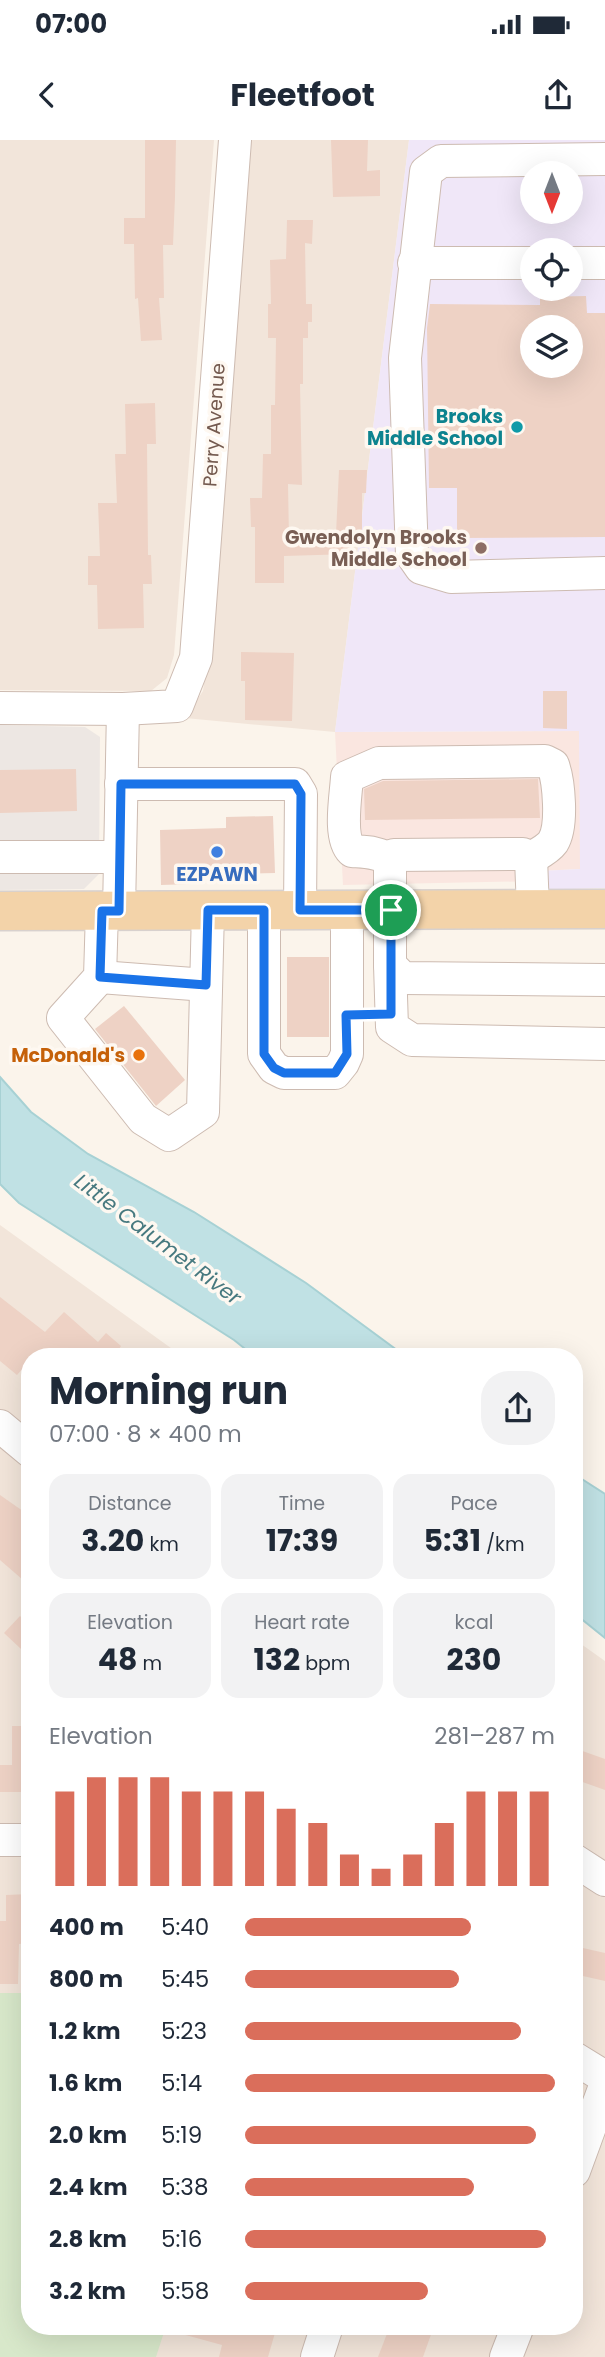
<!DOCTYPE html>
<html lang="en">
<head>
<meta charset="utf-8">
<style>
	body { margin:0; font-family:Poppins,sans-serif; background:#f2f2f3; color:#1f2937; height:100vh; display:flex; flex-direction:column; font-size:26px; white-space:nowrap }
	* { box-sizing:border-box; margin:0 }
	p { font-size:23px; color:#747a83 }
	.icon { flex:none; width:38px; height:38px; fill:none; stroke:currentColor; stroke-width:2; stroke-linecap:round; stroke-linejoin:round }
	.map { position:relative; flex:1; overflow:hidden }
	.drawer { position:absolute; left:21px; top:1208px; width:562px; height:987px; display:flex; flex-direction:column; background:#fff; border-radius:28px; box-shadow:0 7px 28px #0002 }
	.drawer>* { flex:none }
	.needle { width:46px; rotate:180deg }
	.controls { position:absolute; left:520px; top:21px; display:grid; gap:14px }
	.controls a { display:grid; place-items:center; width:63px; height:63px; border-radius:50%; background:#fff; box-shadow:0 7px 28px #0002; font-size:35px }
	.pin { position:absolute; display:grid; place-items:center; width:60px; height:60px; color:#fff; margin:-30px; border:4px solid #fff; border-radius:50%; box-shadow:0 2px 7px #0007 }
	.round { display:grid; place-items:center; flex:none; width:74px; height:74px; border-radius:28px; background:#f2f2f3 }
	.summary { display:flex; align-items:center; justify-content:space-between; height:119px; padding:0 28px }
	h1 { font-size:38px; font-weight:700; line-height:52px }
	.metrics { display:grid; grid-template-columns:repeat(3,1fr); gap:10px; height:119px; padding:7px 28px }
	.metrics div { display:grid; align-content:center; border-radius:18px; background:#f2f2f3; text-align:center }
	.metrics b { font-size:30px; font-weight:700 }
	.metrics small { font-size:19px; font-weight:400 }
	.metrics p { font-size:19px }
	.chart { height:196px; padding:14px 28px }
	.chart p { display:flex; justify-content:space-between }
	.chart svg { width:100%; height:126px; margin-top:7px; stroke:#da6e5b; stroke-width:6 }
	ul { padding:0 28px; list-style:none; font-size:23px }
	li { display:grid; grid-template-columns:112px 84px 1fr; align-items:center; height:52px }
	li i { height:18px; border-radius:9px; background:#da6e5b }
	.status { display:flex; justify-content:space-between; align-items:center; height:49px; padding:0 35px; background:#fff; direction:ltr }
	.status svg { height:19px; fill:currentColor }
	header { display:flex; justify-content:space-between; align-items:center; height:91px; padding:0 28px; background:#fff; font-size:32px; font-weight:700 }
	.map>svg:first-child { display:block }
</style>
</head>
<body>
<div class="status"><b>07:00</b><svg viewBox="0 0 49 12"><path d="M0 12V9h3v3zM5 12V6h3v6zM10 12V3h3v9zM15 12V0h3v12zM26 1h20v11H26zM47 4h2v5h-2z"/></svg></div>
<header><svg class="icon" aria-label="back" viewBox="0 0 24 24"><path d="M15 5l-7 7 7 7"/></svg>Fleetfoot<svg class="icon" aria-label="share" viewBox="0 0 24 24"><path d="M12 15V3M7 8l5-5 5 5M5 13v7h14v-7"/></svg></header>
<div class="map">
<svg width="605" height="2217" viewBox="0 0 605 2217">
	<rect width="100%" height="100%" fill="#fbf4eb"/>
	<g fill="#f2e5da">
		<polygon points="0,0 214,0 174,515 167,538 151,551 0,550"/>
		<polygon points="247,0 409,0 335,592 185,578 203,551 210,502"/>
		<polygon points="0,1085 182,1216 30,1216 30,2186 574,2186 574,1499 605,1521 605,2217 0,2217"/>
	</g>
	<polygon fill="#fae6e0" points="580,591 580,729 539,731 539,741 343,745 335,592"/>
	<polygon fill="#ede7e3" points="0,585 85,587 100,597 99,734 84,749 0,750"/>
	<path fill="#f0e7f8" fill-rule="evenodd" d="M409,0H605V748L539,750V731L580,729L579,591L335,592ZM532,33H570V72H532ZM532,110H570V149H532ZM532,187H570V226H532Z"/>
	<polygon fill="#d8e8ca" points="0,1853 30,1853 30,2186 166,2186 156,2217 0,2217"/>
	<g fill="#c0e1e4" stroke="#a7d1d4" stroke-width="2">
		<polygon points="0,937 31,972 88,1014 194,1072 306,1143 405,1216 254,1216 234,1200 19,1063 0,1044"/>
		<polygon points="574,1334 605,1354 605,1498 574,1473"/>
	</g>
	<g fill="#eed2c5" fill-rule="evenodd">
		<polygon points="145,0 176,0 175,57 173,105 163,105 164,158 159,158 162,200 141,201 138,158 135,159 134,104 124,104 124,78 145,78"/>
		<polygon points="331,0 368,0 367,31 380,30 380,56 333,57"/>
		<polygon points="287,80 313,80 312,104 305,103 306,164 312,164 312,182 308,182 308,198 303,198 303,244 300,244 302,345 288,344 289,399 351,397 351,414 284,416 284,443 255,443 255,387 251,387 250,358 262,358 263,314 271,314 271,265 275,265 276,198 268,198 268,164 271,164 270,120 286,119"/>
		<path d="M586,156L587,173H605V397L457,398V348H429L427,188L430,164L540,165V157ZM532,187H570V226H532Z"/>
		<polygon points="155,263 156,304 147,304 148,415 151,415 152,444 143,444 144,488 98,489 97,445 88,445 88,416 100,416 98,363 117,363 115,314 126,314 125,264"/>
		<polygon points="339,330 367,330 366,353 362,353 362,394 336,394"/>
		<polygon points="241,512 294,513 292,581 245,580 245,541 241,541"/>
		<polygon points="543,551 567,551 567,589 543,588"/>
		<polygon points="76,629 77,671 0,673 0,630"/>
		<polygon points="538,639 540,678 365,680 364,649 383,641"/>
		<polygon points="273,676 275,733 192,735 192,744 161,745 160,690 226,688 226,677"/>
		<rect x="287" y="817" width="42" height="80"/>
		<polygon points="124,866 185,940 156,966 95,889"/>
		<polygon points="0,1157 45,1192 64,1172 98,1202 106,1193 121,1206 114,1216 30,1216 30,1220 17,1235 0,1221"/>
		<polygon points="0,1355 30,1376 30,1446 0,1420"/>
		<polygon points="20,1476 30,1485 30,1501 21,1509 4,1493"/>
		<polygon points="12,1586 30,1586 30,1652 0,1652 0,1625 12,1625"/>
		<polygon points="574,1608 605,1619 605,1650 574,1639"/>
		<polygon points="30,1754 30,1803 19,1804 18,1844 0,1844 0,1781 6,1781 6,1755"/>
		<polygon points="574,1806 605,1813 605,1841 574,1834"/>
		<polygon points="172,2186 277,2186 268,2217 219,2217 222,2205 171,2191"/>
		<polygon points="390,2186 434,2186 423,2217 378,2217"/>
	</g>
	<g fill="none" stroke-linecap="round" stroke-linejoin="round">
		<defs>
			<g id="minor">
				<polyline points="605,19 441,21 426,32 405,218 412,415 421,428 451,437 605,433"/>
				<polyline points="414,123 532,123"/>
				<polyline points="570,123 605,123"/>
				<polyline points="0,568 123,569 177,566 196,518 235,0"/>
				<polyline points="121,644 295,644 301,654 300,770"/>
				<polyline points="0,717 120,717"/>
				<path d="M390,720C380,712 365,712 352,711C338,697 346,656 347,637L379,623L545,621L553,625C559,642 563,686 553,702C548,709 538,714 531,718"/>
				<polyline points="390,720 390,825 403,838 605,840"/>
				<polyline points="390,720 394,715 523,714 531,718 533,770"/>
				<polyline points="264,770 264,914 274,928 284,933 335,933 343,923 347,914 347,770"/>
				<polyline points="102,771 100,837 63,878 143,979 169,995 203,972 208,770"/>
				<polyline points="119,771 123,569"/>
				<polyline points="390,825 392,887 412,900 605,904"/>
				<polyline points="100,837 206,845"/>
				<polyline points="0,1286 30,1311"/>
				<polyline points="0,1700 30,1700"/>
				<polyline points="574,1720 605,1740"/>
				<polyline points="574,1918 605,1937"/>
				<polyline points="574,2031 605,1946"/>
				<polyline points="317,2217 327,2186"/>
				<polyline points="506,2217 518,2186"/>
			</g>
			<polyline id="major" points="0,771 605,769"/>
		</defs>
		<use href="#minor" stroke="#cdbbb1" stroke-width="34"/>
		<use href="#major" stroke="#d8d1ce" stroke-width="41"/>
		<use href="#minor" stroke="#fff" stroke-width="32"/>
		<use href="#major" stroke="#f3d3a9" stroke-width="38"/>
	</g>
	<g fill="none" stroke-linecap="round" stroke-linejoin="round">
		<defs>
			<polygon id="route" points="121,644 295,644 301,654 300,770 391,770 391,874 346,875 347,914 335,933 284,933 274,928 264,914 264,770 208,770 206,845 100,837 102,771 119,771"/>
		</defs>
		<use href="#route" stroke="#fff" stroke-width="14"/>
		<use href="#route" stroke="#1a73e8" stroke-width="9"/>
	</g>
	<circle fill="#0f9aa8" stroke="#fef8f1" stroke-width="2.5" cx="517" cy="287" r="7"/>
	<circle fill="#8d6e63" stroke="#fef8f1" stroke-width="2.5" cx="481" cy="408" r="7"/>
	<circle fill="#3f7fe0" stroke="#fef8f1" stroke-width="2.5" cx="217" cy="712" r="7"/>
	<circle fill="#e8710a" stroke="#fef8f1" stroke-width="2.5" cx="139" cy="915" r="7"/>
	<g text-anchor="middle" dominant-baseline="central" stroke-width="7" stroke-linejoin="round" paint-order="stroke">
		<g font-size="19" font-weight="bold" fill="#0d838f" stroke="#fef8f1" text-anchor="end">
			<text x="503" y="276">Brooks<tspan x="503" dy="22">Middle School</tspan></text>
		</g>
		<g font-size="19" fill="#745a4f" stroke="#fef8f1">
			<text transform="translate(214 285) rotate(-86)">Perry Avenue</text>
		</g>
		<g font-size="19" font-weight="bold" fill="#785e54" stroke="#fef8f1" text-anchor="end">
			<text x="467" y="397">Gwendolyn Brooks<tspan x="467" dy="22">Middle School</tspan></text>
		</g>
		<g font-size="19" font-weight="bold" fill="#366cbe" stroke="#fef8f1">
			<text x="217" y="734">EZPAWN</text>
		</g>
		<g font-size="19" font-weight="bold" fill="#c56008" stroke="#fef8f1" text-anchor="end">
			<text x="125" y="915">McDonald's</text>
		</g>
		<g font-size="21" font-style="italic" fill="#47797f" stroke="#fef8f1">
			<text transform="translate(158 1099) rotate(37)">Little Calumet River</text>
		</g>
	</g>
</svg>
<div class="controls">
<a><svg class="needle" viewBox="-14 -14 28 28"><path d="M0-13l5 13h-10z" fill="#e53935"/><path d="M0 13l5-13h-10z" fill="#747a83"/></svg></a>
<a><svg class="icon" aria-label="locate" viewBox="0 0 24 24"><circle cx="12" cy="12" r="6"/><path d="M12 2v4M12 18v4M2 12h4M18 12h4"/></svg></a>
<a><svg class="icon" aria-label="layers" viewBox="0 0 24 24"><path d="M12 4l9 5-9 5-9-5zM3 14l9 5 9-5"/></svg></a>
</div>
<div class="pin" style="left:391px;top:770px;background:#1e9e55"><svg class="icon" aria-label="arrive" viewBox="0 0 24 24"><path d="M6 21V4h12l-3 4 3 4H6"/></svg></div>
<section class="drawer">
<div class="summary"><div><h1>Morning run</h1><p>07:00 · 8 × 400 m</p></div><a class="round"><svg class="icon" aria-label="share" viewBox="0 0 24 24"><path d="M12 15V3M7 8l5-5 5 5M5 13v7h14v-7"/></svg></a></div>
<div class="metrics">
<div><p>Distance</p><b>3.20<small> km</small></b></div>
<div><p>Time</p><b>17:39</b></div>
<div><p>Pace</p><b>5:31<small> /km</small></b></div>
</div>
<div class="metrics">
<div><p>Elevation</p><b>48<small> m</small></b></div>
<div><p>Heart rate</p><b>132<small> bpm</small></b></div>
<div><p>kcal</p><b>230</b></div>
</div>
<div class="chart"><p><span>Elevation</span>281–287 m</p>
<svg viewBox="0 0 160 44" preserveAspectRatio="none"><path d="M5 44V11M15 44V6M25 44V6M35 44V6M45 44V11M55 44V11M65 44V11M75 44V17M85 44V22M95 44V33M105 44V38M115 44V33M125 44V22M135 44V11M145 44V11M155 44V11"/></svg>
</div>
<ul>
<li><b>400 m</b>5:40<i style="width:73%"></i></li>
<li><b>800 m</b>5:45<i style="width:69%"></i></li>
<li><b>1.2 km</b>5:23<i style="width:89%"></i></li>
<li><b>1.6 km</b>5:14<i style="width:100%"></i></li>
<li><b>2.0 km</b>5:19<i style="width:94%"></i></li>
<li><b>2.4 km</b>5:38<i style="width:74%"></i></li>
<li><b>2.8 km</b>5:16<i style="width:97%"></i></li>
<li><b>3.2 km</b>5:58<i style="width:59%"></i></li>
</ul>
</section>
</div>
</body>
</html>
